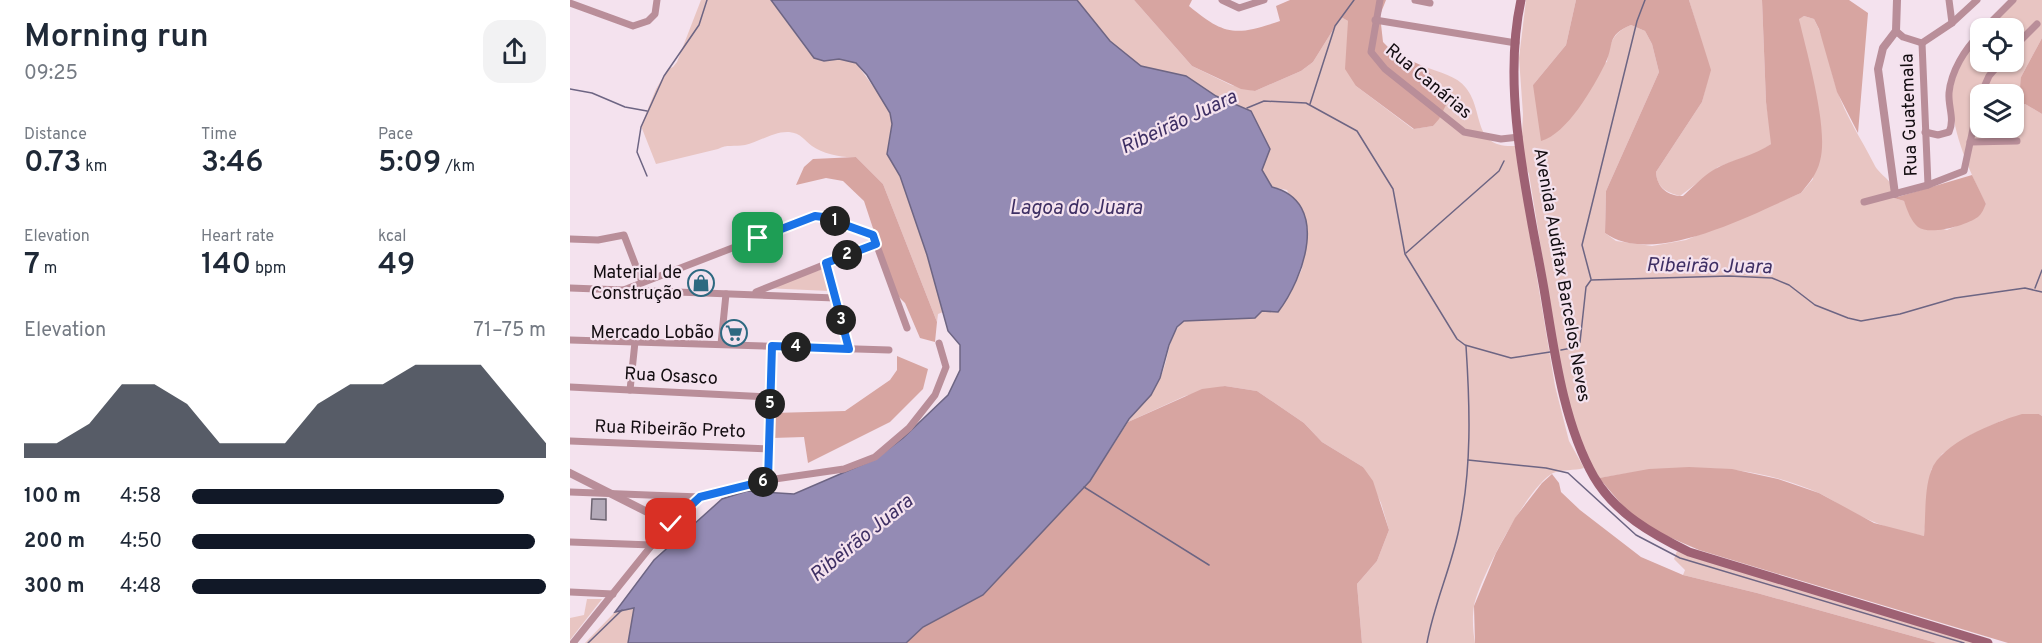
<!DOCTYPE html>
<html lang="en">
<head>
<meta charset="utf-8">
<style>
	body { margin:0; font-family:Overpass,sans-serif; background:#f2f2f3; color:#1f2937; height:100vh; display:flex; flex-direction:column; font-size:22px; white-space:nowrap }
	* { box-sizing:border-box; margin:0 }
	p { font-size:20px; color:#747a83 }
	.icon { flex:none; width:33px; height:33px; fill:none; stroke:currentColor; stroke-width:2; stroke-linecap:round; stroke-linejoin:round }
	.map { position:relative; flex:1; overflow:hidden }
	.sheet { display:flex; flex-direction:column; background:#fff; width:570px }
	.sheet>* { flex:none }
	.buttons { position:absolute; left:1400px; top:18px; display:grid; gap:12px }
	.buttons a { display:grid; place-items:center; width:54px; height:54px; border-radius:12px; background:#fff; box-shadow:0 2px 4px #0004; font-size:30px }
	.pin { position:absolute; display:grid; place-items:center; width:51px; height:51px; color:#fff; margin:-26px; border-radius:12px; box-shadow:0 3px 9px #0006 }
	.km { position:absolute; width:30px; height:30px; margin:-15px; border-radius:50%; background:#222; color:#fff; font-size:16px; line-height:30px; text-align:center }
	.round { display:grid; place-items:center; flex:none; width:63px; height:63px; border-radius:18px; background:#f2f2f3 }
	.headline { display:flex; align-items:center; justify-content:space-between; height:102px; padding:0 24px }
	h1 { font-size:33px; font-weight:600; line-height:45px }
	.figures { display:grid; grid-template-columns:repeat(3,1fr); gap:9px; height:102px; padding:6px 24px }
	.figures div { display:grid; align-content:center }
	.figures b { font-size:30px; font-weight:600 }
	.figures small { font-size:16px; font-weight:400 }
	.figures p { font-size:16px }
	.chart { height:168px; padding:12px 24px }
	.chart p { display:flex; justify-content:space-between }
	.chart svg { width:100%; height:108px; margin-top:6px; fill:#111827; opacity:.7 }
	ul { padding:0 24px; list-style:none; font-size:20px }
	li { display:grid; grid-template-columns:96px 72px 1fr; align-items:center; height:45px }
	li i { height:15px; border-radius:8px; background:#111827 }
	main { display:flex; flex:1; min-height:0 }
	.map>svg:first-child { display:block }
</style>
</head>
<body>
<main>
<section class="sheet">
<div class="headline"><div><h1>Morning run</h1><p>09:25</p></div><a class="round"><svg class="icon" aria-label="share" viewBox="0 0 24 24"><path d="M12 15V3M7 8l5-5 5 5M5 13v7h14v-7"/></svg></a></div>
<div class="figures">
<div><p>Distance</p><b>0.73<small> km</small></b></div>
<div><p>Time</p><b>3:46</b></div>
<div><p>Pace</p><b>5:09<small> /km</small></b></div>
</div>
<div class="figures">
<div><p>Elevation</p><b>7<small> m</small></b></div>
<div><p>Heart rate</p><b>140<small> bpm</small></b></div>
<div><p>kcal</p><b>49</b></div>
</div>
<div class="chart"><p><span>Elevation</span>71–75 m</p>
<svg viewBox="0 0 160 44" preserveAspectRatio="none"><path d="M0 44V38L10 38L20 30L30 14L40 14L50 22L60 38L70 38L80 38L90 22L100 14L110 14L120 6L130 6L140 6L150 22L160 38V44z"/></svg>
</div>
<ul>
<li><b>100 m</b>4:58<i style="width:88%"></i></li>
<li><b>200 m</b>4:50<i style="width:97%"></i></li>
<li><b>300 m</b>4:48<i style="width:100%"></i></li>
</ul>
</section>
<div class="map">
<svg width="1472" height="643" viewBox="0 0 1472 643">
	<rect width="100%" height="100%" fill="#f4e2ee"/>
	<g fill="#e8c5c2" fill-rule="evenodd">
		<path d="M131,0H201L237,50L254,61L269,59L286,63L313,100L320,113L322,124L317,154L330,176L357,255L373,312L368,314L367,322L313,184L286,157C273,158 253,154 242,146C234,140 231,133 219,132C204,131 189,142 175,145C164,147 157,144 148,149L86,164L71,126L86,89L98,69L103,67L107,62Z"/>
		<path d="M507,0H564L622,66L661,85L685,91L731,71L743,62L771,17L778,21L786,86L843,129L863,126L877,95L855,67C869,72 887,76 896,88C915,112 901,148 945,146L985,386L999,441L1014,468C1004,471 993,469 983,473C958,486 909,579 904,606C902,617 903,632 905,643H792L787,584L807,561L819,530L811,503L793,467L752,442L734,423L687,391L655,386L615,396L558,422C568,407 581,396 589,380C600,360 596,337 614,321L685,318L692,311L718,298L732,269L737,234L717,190L702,187L651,99L616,76L571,66L540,41Z"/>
		<path d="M956,0H1006L996,45L963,85L1037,62C1040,43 1042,33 1061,25L1075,31L1082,44L1089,72L1036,191L1035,233L1046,241L1082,246L1116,240L1231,193L1243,179L1229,18L1234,16L1244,19C1256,41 1259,66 1267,90C1275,115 1292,140 1304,164C1310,177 1327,181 1324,198L1334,201L1342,219L1377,230L1409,216L1416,204C1401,175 1381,131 1382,97C1382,74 1398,52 1410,33V62H1443V28H1414L1445,0H1472V38L1451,77L1455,104L1472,114V416L1469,414L1433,420L1401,435L1372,454L1361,470L1354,536C1329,532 1304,524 1281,511C1270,506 1260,498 1249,493C1176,461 1106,464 1029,478L1006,438L993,384L959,174L951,155L953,114L949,58ZM1410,94H1443V128H1410Z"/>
		<path d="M1119,0H1192L1196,102L1202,140L1201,144L1189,152L1148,167L1110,196C1096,192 1087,188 1086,172L1132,102L1140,70Z"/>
		<polygon points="253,269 259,291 194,288"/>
		<polygon points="1107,551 1405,643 1367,643 1187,593 1113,575 1115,570 1104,559"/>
		<polygon points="17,599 32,599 0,640 0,618 14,615"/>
		<polygon points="64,607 58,643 15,643 45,612"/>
	</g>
	<g fill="#d7a5a1">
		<path d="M564,0H622L619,6C655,36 666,36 710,21L706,6L720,0H816L810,15L813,42L824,53L855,67L877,95V103L869,119L863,126L844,129L786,86L775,69L778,21L771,17L743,62L731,71L685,91L671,89L622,66Z"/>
		<path d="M1006,0H1119L1141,70L1132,102L1086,172C1087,188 1098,196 1113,196C1124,186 1133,176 1145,169C1163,159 1184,156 1201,144L1196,102L1192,0H1279L1298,13L1288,133L1267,92L1249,29L1244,19L1234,16L1229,19C1237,54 1259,129 1250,161C1247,174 1239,183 1231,193C1182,214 1083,268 1035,233L1036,191L1089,72L1082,44L1075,31L1061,25C1035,36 1045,45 1035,64C1023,88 997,134 971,141L963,85L996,45Z"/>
		<polygon points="1472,38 1472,114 1455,104 1449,105 1449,101 1451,77"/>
		<polygon points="286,157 313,184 367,322 365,342 350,338 335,303 324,292 294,201 273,181 256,178 226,185 234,167 243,159"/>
		<path d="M1402,175L1416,204C1414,208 1412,214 1408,217C1397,225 1360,236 1348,227C1341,221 1337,210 1334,201L1324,198Z"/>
		<polygon points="327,356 358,369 353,389 320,422 238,463 234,437 202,438 203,413 275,411 320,380 327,370"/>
		<polygon points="655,386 687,391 734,423 752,442 793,467 803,481 819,530 807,561 787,584 792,643 336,643 353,627 413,595 520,481 558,422 632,389"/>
		<path d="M1452,414H1469L1472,416V643H1438L1129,550L1076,527L1053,506L1029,478L1079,469L1119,467L1162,469L1208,479L1249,493L1304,523L1354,536C1356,515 1354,491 1361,471C1371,443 1425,422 1452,414Z"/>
		<polygon points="982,474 989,483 991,492 1010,510 1071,557 1113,575 1187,593 1367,643 905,643 904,606 926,553 945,518 972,483"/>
	</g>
	<path fill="#948bb4" stroke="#6d6583" stroke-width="1.5" d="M201,0H507L540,41L571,66L616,76L646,96L681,111L700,149L692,170L702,187C761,202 734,278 708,312L692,311L685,318L614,321L607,327L599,345L590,378L581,395L559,419L520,481L413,595L353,627L336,643H58L64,608L45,612L84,560L152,499L177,491L224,494L305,459L333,438L378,395L390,370V345L378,331L357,255L330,176L317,154L322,124L320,113L297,75L286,63L269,59L254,61L244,58Z"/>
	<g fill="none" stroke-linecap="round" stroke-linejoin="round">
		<g stroke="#6d6583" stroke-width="1.5">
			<polyline points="0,89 22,93 55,107 77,111"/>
			<polyline points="740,104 765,26 784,0"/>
			<polyline points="677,108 694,101 736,103 787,131 823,189 835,254 887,339 895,345 941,358 980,352"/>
			<polyline points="77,176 67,152 71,127 94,76 129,25 137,0"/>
			<polyline points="836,253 929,171 934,161"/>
			<polyline points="1021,279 1012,245 1067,21 1075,0"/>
			<polyline points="1465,288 1472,270"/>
			<polyline points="991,350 1007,347 1010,342 1016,287 1021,280 1159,276 1202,278 1219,285 1245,305 1278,318 1291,321 1330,314 1385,298 1455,288 1472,292"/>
			<polyline points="898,460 976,468 998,473 1066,535 1110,558 1394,643"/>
			<polyline points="514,487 639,565"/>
			<polyline points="18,643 52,610"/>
			<path d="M857,643C864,604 881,568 889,529C902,468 900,407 896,346"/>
		</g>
	</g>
	<g fill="#b3a9b8" stroke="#6c6370" stroke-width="1.5">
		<polygon points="22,499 36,499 36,520 21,519"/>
		<polygon points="94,501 114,502 114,505 106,512 94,512"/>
	</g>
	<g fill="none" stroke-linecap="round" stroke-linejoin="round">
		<g stroke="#b98e99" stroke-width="7">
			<polyline points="652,0 669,8 694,0"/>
			<polyline points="810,0 801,52 815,69 894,132 931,139 949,137"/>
			<polyline points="845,0 860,3"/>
			<polyline points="1379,0 1382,23"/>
			<polyline points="0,3 63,26 78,21 85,14 87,0"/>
			<polyline points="805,20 946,43"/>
			<polyline points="1415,28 1443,0"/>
			<polyline points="1326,31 1333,37 1352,43 1382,23 1407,0"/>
			<polyline points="1352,43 1358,185"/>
			<polyline points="1443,48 1467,24"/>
			<polyline points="1411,94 1419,76 1431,62"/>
			<path d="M1355,132L1368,135L1379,132C1385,119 1378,107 1379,93C1381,71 1395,49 1410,34"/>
			<polyline points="1400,142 1447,141"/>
			<polyline points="1294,202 1358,185 1394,171 1410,96"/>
			<polyline points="0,239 28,240 54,235 72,282"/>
			<polyline points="256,263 279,349"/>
			<polyline points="0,288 265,298"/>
			<polyline points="51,291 245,216 253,217 303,235 337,328"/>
			<polyline points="186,292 306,244"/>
			<polyline points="0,340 319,350"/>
			<polyline points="151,344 156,294"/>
			<polyline points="0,387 200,397"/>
			<polyline points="60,390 65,342"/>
			<polyline points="0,441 198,449"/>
			<polyline points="198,480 202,346"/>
			<polyline points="0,492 130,497"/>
			<polyline points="0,542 82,545"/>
			<polyline points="0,592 43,594"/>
			<polyline points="3,643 82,545 130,497 198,480 274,469 305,457 339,428 365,395 376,367 369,343"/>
		</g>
		<g stroke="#b98e99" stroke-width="8">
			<polyline points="1325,194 1308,69 1313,48 1326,31 1327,0"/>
			<polyline points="0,473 101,524"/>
		</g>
		<path stroke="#9e6173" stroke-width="9" d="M951,0C931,91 958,198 974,289C984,349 993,423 1024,477C1045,513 1082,534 1119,552L1418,643"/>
	</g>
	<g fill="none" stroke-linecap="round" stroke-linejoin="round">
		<defs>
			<polyline id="route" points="101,524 130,497 198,480 202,346 279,349 256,263 306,244 303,235 253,217 245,216 188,238"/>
		</defs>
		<use href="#route" stroke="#fff" stroke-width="12"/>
		<use href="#route" stroke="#1a73e8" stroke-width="8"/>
	</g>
	<defs>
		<symbol id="shop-ring" viewBox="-11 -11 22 22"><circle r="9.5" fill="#f4e2ee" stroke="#2d6981" stroke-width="1.5"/><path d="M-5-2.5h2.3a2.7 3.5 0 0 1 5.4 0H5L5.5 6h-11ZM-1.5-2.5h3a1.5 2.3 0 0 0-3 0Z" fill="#2d6981"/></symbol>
		<symbol id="supermarket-ring" viewBox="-11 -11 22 22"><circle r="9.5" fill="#f4e2ee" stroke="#2d6981" stroke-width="1.5"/><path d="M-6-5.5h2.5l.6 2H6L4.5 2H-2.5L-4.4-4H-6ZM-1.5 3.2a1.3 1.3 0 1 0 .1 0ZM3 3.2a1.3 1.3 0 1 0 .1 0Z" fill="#2d6981"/></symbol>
	</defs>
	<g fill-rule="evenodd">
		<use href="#shop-ring" x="116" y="268" width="30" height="30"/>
		<use href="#supermarket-ring" x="149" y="318" width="30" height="30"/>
	</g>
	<g text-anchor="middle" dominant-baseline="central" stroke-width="4.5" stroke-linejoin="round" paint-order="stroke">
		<g font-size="18" fill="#120c10" stroke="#f4e2ee">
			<text transform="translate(858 82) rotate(40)">Rua Canárias</text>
			<text transform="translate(1340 115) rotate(-92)">Rua Guatemala</text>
			<text transform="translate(991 275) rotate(80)">Avenida Audifax Barcelos Neves</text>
			<text transform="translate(101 377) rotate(3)">Rua Osasco</text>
			<text transform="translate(100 430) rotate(2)">Rua Ribeirão Preto</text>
		</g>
		<g font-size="18" fill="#120c10" stroke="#f4e2ee" text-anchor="end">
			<text x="112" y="273">Material de<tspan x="112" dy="21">Construção</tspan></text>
			<text x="144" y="333">Mercado Lobão</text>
		</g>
		<g font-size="20" font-style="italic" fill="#3e2f64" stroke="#f4e2ee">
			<text transform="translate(609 123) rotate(-25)">Ribeirão Juara</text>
			<text x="506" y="209">Lagoa do Juara</text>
			<text transform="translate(1139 267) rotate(1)">Ribeirão Juara</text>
			<text transform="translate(292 539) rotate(-39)">Ribeirão Juara</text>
		</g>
	</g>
</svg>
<div class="buttons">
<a><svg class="icon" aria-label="locate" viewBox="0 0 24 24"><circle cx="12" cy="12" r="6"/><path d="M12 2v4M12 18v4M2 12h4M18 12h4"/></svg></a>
<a><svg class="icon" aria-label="layers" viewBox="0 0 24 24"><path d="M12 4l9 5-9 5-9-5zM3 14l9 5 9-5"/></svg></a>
</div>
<div class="pin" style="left:188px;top:238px;background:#1e9e55"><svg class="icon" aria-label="arrive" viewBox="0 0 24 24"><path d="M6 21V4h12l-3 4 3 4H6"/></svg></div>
<div class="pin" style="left:101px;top:524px;background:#d93025"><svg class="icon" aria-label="check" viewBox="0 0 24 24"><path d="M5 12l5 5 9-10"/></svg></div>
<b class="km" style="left:265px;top:221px">1</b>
<b class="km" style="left:277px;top:255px">2</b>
<b class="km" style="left:271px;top:320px">3</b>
<b class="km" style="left:226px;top:347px">4</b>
<b class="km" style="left:200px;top:404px">5</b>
<b class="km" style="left:193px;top:482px">6</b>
</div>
</main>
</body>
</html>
